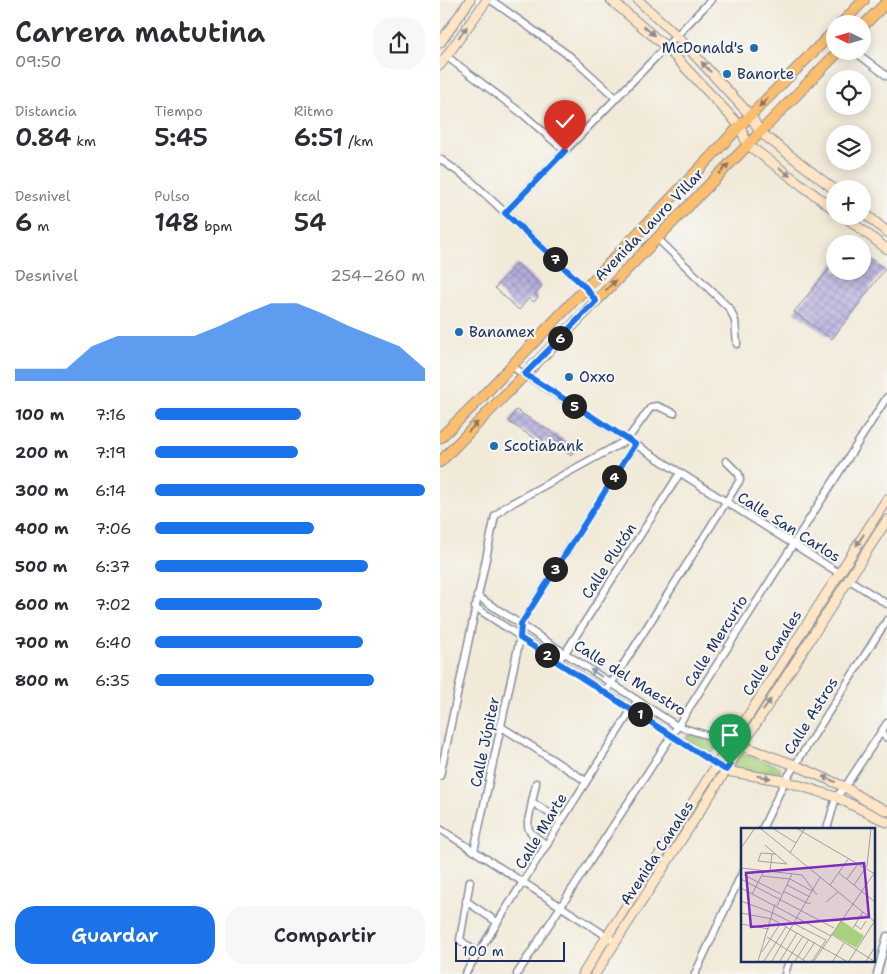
<!DOCTYPE html>
<html lang="es">
<head>
<meta charset="utf-8">
<style>
	body { margin:0; font-family:"Shantell Sans",sans-serif; background:#f7f7f7; color:#2b2b33; height:100vh; display:flex; flex-direction:column; font-size:19px; white-space:nowrap }
	* { box-sizing:border-box; margin:0 }
	p { font-size:16px; color:#7c7c81 }
	.icon { flex:none; width:28px; height:28px; fill:none; stroke:currentColor; stroke-width:2; stroke-linecap:round; stroke-linejoin:round }
	.map { position:relative; flex:1; overflow:hidden }
	.panel { display:flex; flex-direction:column; background:#fff; width:440px }
	.panel>* { flex:none }
	.needle { width:32px; rotate:275deg }
	.controls { position:absolute; left:386px; top:15px; display:grid; gap:10px }
	.controls a { display:grid; place-items:center; width:45px; height:45px; border-radius:50%; background:#fff; box-shadow:0 2px 12px #0003; font-size:25px }
	.scale { position:absolute; left:15px; bottom:12px; width:110px; box-sizing:border-box; padding-left:5px; border:2px solid #1b2f5e; border-top:0; font-size:14px; line-height:18px; white-space:nowrap; color:#1b2f5e; -webkit-text-stroke:4px #f6f6f2; paint-order:stroke }
	.pin { position:absolute; display:grid; place-items:center; width:42px; height:42px; color:#fff; margin:-51px -21px; border-radius:50% 50% 50% 0; rotate:-45deg; box-shadow:0 0 5px #0007 }
	.pin .icon { rotate:45deg }
	.km { position:absolute; width:25px; height:25px; margin:-12px; border-radius:50%; background:#222; color:#fff; font-size:14px; line-height:25px; text-align:center }
	.round { display:grid; place-items:center; flex:none; width:52px; height:52px; border-radius:20px; background:#f7f7f7 }
	.head { display:flex; align-items:center; justify-content:space-between; height:85px; padding:0 15px }
	h1 { font-size:28px; font-weight:600; line-height:38px }
	.stats { display:grid; grid-template-columns:repeat(3,1fr); gap:8px; height:85px; padding:5px 15px }
	.stats div { display:grid; align-content:center }
	.stats b { font-size:25px; font-weight:600 }
	.stats small { font-size:14px; font-weight:400 }
	.stats p { font-size:14px }
	.chart { height:140px; padding:10px 15px }
	.chart p { display:flex; justify-content:space-between }
	.chart svg { width:100%; height:90px; margin-top:5px; fill:#1a73e8; opacity:.7 }
	.cta { display:flex; gap:10px; margin-top:auto; padding:10px 15px }
	.cta a { flex:1; height:58px; border-radius:20px; background:#1a73e8; color:#fff; font-size:20px; font-weight:600; line-height:58px; text-align:center }
	.cta a+a { background:#f7f7f7; color:#2b2b33 }
	ul { padding:0 15px; list-style:none; font-size:16px }
	li { display:grid; grid-template-columns:80px 60px 1fr; align-items:center; height:38px }
	li i { height:12px; border-radius:6px; background:#1a73e8 }
	main { display:flex; flex:1; min-height:0 }
	.map>svg:first-child { display:block }
</style>
</head>
<body>
<main>
<section class="panel">
<div class="head"><div><h1>Carrera matutina</h1><p>09:50</p></div><a class="round"><svg class="icon" aria-label="share" viewBox="0 0 24 24"><path d="M12 15V3M7 8l5-5 5 5M5 13v7h14v-7"/></svg></a></div>
<div class="stats">
<div><p>Distancia</p><b>0.84<small> km</small></b></div>
<div><p>Tiempo</p><b>5:45</b></div>
<div><p>Ritmo</p><b>6:51<small> /km</small></b></div>
</div>
<div class="stats">
<div><p>Desnivel</p><b>6<small> m</small></b></div>
<div><p>Pulso</p><b>148<small> bpm</small></b></div>
<div><p>kcal</p><b>54</b></div>
</div>
<div class="chart"><p><span>Desnivel</span>254–260 m</p>
<svg viewBox="0 0 160 44" preserveAspectRatio="none"><path d="M0 44V38L10 38L20 38L30 27L40 22L50 22L60 22L70 22L80 17L90 11L100 6L110 6L120 11L130 17L140 22L150 27L160 38V44z"/></svg>
</div>
<ul>
<li><b>100 m</b>7:16<i style="width:54%"></i></li>
<li><b>200 m</b>7:19<i style="width:53%"></i></li>
<li><b>300 m</b>6:14<i style="width:100%"></i></li>
<li><b>400 m</b>7:06<i style="width:59%"></i></li>
<li><b>500 m</b>6:37<i style="width:79%"></i></li>
<li><b>600 m</b>7:02<i style="width:62%"></i></li>
<li><b>700 m</b>6:40<i style="width:77%"></i></li>
<li><b>800 m</b>6:35<i style="width:81%"></i></li>
</ul>
<div class="cta"><a>Guardar</a><a>Compartir</a></div>
</section>
<div class="map">
<svg width="447" height="974" viewBox="0 0 447 974">
	<defs>
		<pattern id="park-crowns" width="20" height="18" patternUnits="userSpaceOnUse" patternTransform="scale(1.25)"><rect width="20" height="18" fill="#a9d17d"/><path d="M2 6a3 3 0 1 1 6 0M12 15a3 3 0 1 1 6 0" fill="none" stroke="#91b46e"/></pattern>
		<pattern id="building-cross-hatch" width="8" height="8" patternUnits="userSpaceOnUse" patternTransform="scale(1.25)"><rect width="8" height="8" fill="#b5aedd"/><path d="M0 0l8 8M0 8l8-8" fill="none" stroke="#928eb6"/></pattern>
	</defs>
	<rect width="100%" height="100%" fill="#f6f6f2"/>
	<filter id="ink" filterUnits="userSpaceOnUse"><feTurbulence type="fractalNoise" baseFrequency=".02" numOctaves="2"/><feDisplacementMap in="SourceGraphic" scale="10" xChannelSelector="R" yChannelSelector="G"/><feConvolveMatrix kernelMatrix="1 2 1 2 8 2 1 2 1" color-interpolation-filters="sRGB"/></filter>
	<filter id="wash" filterUnits="userSpaceOnUse"><feTurbulence type="fractalNoise" baseFrequency=".0096" numOctaves="4" result="noise"/><feDisplacementMap in="SourceGraphic" scale="20" xChannelSelector="R" yChannelSelector="G"/><feGaussianBlur stdDeviation="1.12" result="paint"/><feColorMatrix in="noise" values="0 0 0 0 0 0 0 0 0 0 0 0 0 0 0 0 0 1.4 0 .05"/><feComposite in="paint" operator="in"/></filter>
	<g filter="url(#wash)">
		<rect width="100%" height="100%" fill="#f2ead8"/>
		<g fill="url(#park-crowns)" stroke="#62806e">
			<polygon points="248,734 276,744 277,746 272,754 270,754 246,739"/>
			<polygon points="300,753 341,767 339,776 292,769"/>
		</g>
		<g id="blocks">
			<g fill="url(#building-cross-hatch)">
				<polygon points="422,253 445,269 392,339 354,312 395,262 395,271 422,271"/>
				<polygon points="77,263 102,286 95,294 98,297 94,302 89,298 79,310 55,288"/>
				<polygon points="76,410 137,448 131,455 106,440 102,443 69,422"/>
			</g>
		</g>
	</g>
	<g filter="url(#ink)">
		<use href="#blocks" fill-opacity="0" stroke="#868c9b" stroke-width="1"/>
		<g fill="none" stroke-linecap="round" stroke-linejoin="round">
			<defs>
				<g id="street">
					<polyline points="51,0 131,57 176,98"/>
					<polyline points="414,51 447,76"/>
					<polyline points="6,56 84,115 125,151"/>
					<polyline points="0,159 30,180 146,288 156,301"/>
					<polyline points="65,213 271,0"/>
					<polyline points="218,239 290,309 295,321 297,344"/>
					<polyline points="71,366 399,573"/>
					<polyline points="408,579 447,604"/>
					<polyline points="37,596 237,726 292,743"/>
					<polyline points="35,607 277,765"/>
					<polyline points="117,661 125,653 240,473"/>
					<polyline points="165,692 171,684 300,480 299,474 286,461"/>
					<polyline points="60,726 146,781"/>
					<polyline points="441,733 447,738"/>
					<polyline points="0,776 55,516 65,507 187,440 211,407 217,406 234,413"/>
					<polyline points="92,802 96,783"/>
					<polyline points="0,829 176,942"/>
					<polyline points="322,829 345,781 447,620"/>
					<polyline points="387,829 396,797 405,787 447,723"/>
					<path d="M107,845C82,828 87,830 92,802L121,821"/>
					<polyline points="34,851 80,638 81,624 195,444"/>
					<polyline points="30,881 20,940 37,953"/>
					<polyline points="26,901 57,922"/>
					<polyline points="25,974 197,701"/>
					<polyline points="77,974 232,735 447,397"/>
					<polyline points="255,974 302,873"/>
					<polyline points="345,974 349,960"/>
					<polyline points="437,974 447,936"/>
				</g>
				<g id="secondary">
					<polyline points="171,0 226,47 300,126 307,144 395,210"/>
					<polyline points="198,0 236,35 311,116 320,132 395,190"/>
					<polyline points="0,43 30,0"/>
					<polyline points="0,65 47,0"/>
					<polyline points="422,211 447,232"/>
					<polyline points="404,216 447,249"/>
					<polyline points="297,744 355,765 405,787 425,800 447,811"/>
					<polyline points="282,768 286,771 345,781 396,797 447,822"/>
					<polyline points="143,974 447,499"/>
					<polyline points="155,974 447,520"/>
				</g>
				<g id="primary">
					<polyline points="401,24 424,0"/>
					<polyline points="422,27 447,2"/>
					<polyline points="0,438 40,399 300,126 395,30"/>
					<polyline points="0,462 399,51"/>
				</g>
			</defs>
			<use href="#street" stroke="#868c9b" stroke-width="9"/>
			<use href="#secondary" stroke="#868c9b" stroke-width="11"/>
			<use href="#primary" stroke="#868c9b" stroke-width="12"/>
			<use href="#street" stroke="#fff" stroke-width="6"/>
			<use href="#secondary" stroke="#fde5c5" stroke-width="9"/>
			<use href="#primary" stroke="#fbbe6e" stroke-width="10"/>
		</g>
		<defs><path id="oneway-solid" d="M-6-.8H1V-3.2L6.5 0L1 3.2V.8H-6Z" transform="scale(1.25)"/></defs>
		<g fill="#8c8a92">
			<use href="#oneway-solid" transform="translate(209 31) rotate(41)"/>
			<use href="#oneway-solid" transform="translate(23 32) rotate(-54)"/>
			<use href="#oneway-solid" transform="translate(266 67) rotate(-133)"/>
			<use href="#oneway-solid" transform="translate(345 172) rotate(37)"/>
			<use href="#oneway-solid" transform="translate(420 540) rotate(123)"/>
			<use href="#oneway-solid" transform="translate(327 705) rotate(-57)"/>
			<use href="#oneway-solid" transform="translate(324 777) rotate(10)"/>
			<use href="#oneway-solid" transform="translate(389 779) rotate(-156)"/>
		</g>
		<g fill="#8b7666">
			<use href="#oneway-solid" transform="translate(324 102) rotate(134)"/>
			<use href="#oneway-solid" transform="translate(284 169) rotate(-47)"/>
			<use href="#oneway-solid" transform="translate(171 285) rotate(-45)"/>
			<use href="#oneway-solid" transform="translate(33 427) rotate(-46)"/>
		</g>
		<use fill="#8d97ae" href="#oneway-solid" transform="translate(156 673) rotate(-146)"/>
	</g>
	<g fill="none" stroke-linecap="round" stroke-linejoin="round" filter="url(#ink)">
		<defs>
			<polyline id="route" points="125,151 65,213 146,288 156,301 85,374 195,444 81,624 80,638 277,765 286,770 290,765"/>
		</defs>
		<use href="#route" stroke="#fff" stroke-width="10"/>
		<use href="#route" stroke="#1a73e8" stroke-width="6"/>
	</g>
	<g fill="#1f6fb2" stroke="#f6f6f2" stroke-width="2">
		<circle cx="314" cy="48" r="5"/>
		<circle cx="287" cy="74" r="5"/>
		<circle cx="19" cy="332" r="5"/>
		<circle cx="129" cy="377" r="5"/>
		<circle cx="54" cy="446" r="5"/>
	</g>
	<g text-anchor="middle" dominant-baseline="central" stroke-width="4.5" stroke-linejoin="round" paint-order="stroke">
		<g font-size="15" fill="#1b2f5e" stroke="#f6f6f2" text-anchor="start">
			<text x="304" y="48" text-anchor="end">McDonald's</text>
			<text x="297" y="74">Banorte</text>
			<text x="29" y="332">Banamex</text>
			<text x="139" y="377">Oxxo</text>
			<text x="64" y="446">Scotiabank</text>
		</g>
		<g font-size="15" fill="#1b2f5e" stroke="#f6f6f2">
			<text transform="translate(209 225) rotate(-46)">Avenida Lauro Villar</text>
			<text transform="translate(349 527) rotate(32)">Calle San Carlos</text>
			<text transform="translate(169 561) rotate(-57)">Calle Plutón</text>
			<text transform="translate(276 641) rotate(-58)">Calle Mercurio</text>
			<text transform="translate(332 653) rotate(-58)">Calle Canales</text>
			<text transform="translate(190 678) rotate(32)">Calle del Maestro</text>
			<text transform="translate(371 716) rotate(-58)">Calle Astros</text>
			<text transform="translate(45 742) rotate(-78)">Calle Júpiter</text>
			<text transform="translate(101 831) rotate(-59)">Calle Marte</text>
			<text transform="translate(217 853) rotate(-57)">Avenida Canales</text>
		</g>
	</g>
	<g transform="translate(301 828)">
		<rect width="134" height="134" fill="#f2ead8"/>
		<path d="M100,92L123,108L115,120L91,106Z" fill="#a9d17d"/>
		<path fill="none" stroke="#9c9fa7" stroke-width="1" d="M19,0L134,94M31,0L55,15M55,0L134,46M24,17L46,36M0,20L14,0M49,25L64,0M35,26L20,25L17,33L46,36M0,40L61,47L76,67M29,43L31,26M98,45L134,74M3,47L40,66M21,48L49,51L71,63M0,51L93,100M106,51L117,36M46,57L69,69M89,57L108,30M113,57L126,38L130,0M0,60L90,108L134,44M42,63L68,76L70,74M11,66L23,43M0,73L32,85L85,112M85,74L97,64M36,78L51,46M0,85L31,91L105,133M0,96L28,101M114,97L120,101L125,93M112,100L122,84M90,106L133,133M26,109L64,133M21,124L39,96M62,132L74,114M17,133L34,76M23,133L45,99M31,133L79,49M39,133L56,105M46,133L62,108M54,133L68,111M71,133L85,112M73,133L90,108M92,133L103,115M108,133L133,94M125,133L134,119"/>
		<path fill="#7b2cbf" fill-opacity="0.15" stroke="#7b2cbf" stroke-width="2.5" d="M123,35L128,89L10,99L5,45Z"/>
		<rect width="134" height="134" fill="none" stroke="#1b2f5e" stroke-width="2.5"/>
	</g>
</svg>
<div class="controls">
<a><svg class="needle" viewBox="-14 -14 28 28"><path d="M0-13l5 13h-10z" fill="#e53935"/><path d="M0 13l5-13h-10z" fill="#7c7c81"/></svg></a>
<a><svg class="icon" aria-label="locate" viewBox="0 0 24 24"><circle cx="12" cy="12" r="6"/><path d="M12 2v4M12 18v4M2 12h4M18 12h4"/></svg></a>
<a><svg class="icon" aria-label="layers" viewBox="0 0 24 24"><path d="M12 4l9 5-9 5-9-5zM3 14l9 5 9-5"/></svg></a>
<a>+</a>
<a>−</a>
</div>
<div class="scale">100 m</div>
<div class="pin" style="left:290px;top:765px;background:#1e9e55"><svg class="icon" aria-label="arrive" viewBox="0 0 24 24"><path d="M6 21V4h12l-3 4 3 4H6"/></svg></div>
<div class="pin" style="left:125px;top:151px;background:#d93025"><svg class="icon" aria-label="check" viewBox="0 0 24 24"><path d="M5 12l5 5 9-10"/></svg></div>
<b class="km" style="left:200px;top:714px">1</b>
<b class="km" style="left:107px;top:655px">2</b>
<b class="km" style="left:115px;top:569px">3</b>
<b class="km" style="left:174px;top:477px">4</b>
<b class="km" style="left:134px;top:406px">5</b>
<b class="km" style="left:120px;top:338px">6</b>
<b class="km" style="left:115px;top:259px">7</b>
</div>
</main>
</body>
</html>
